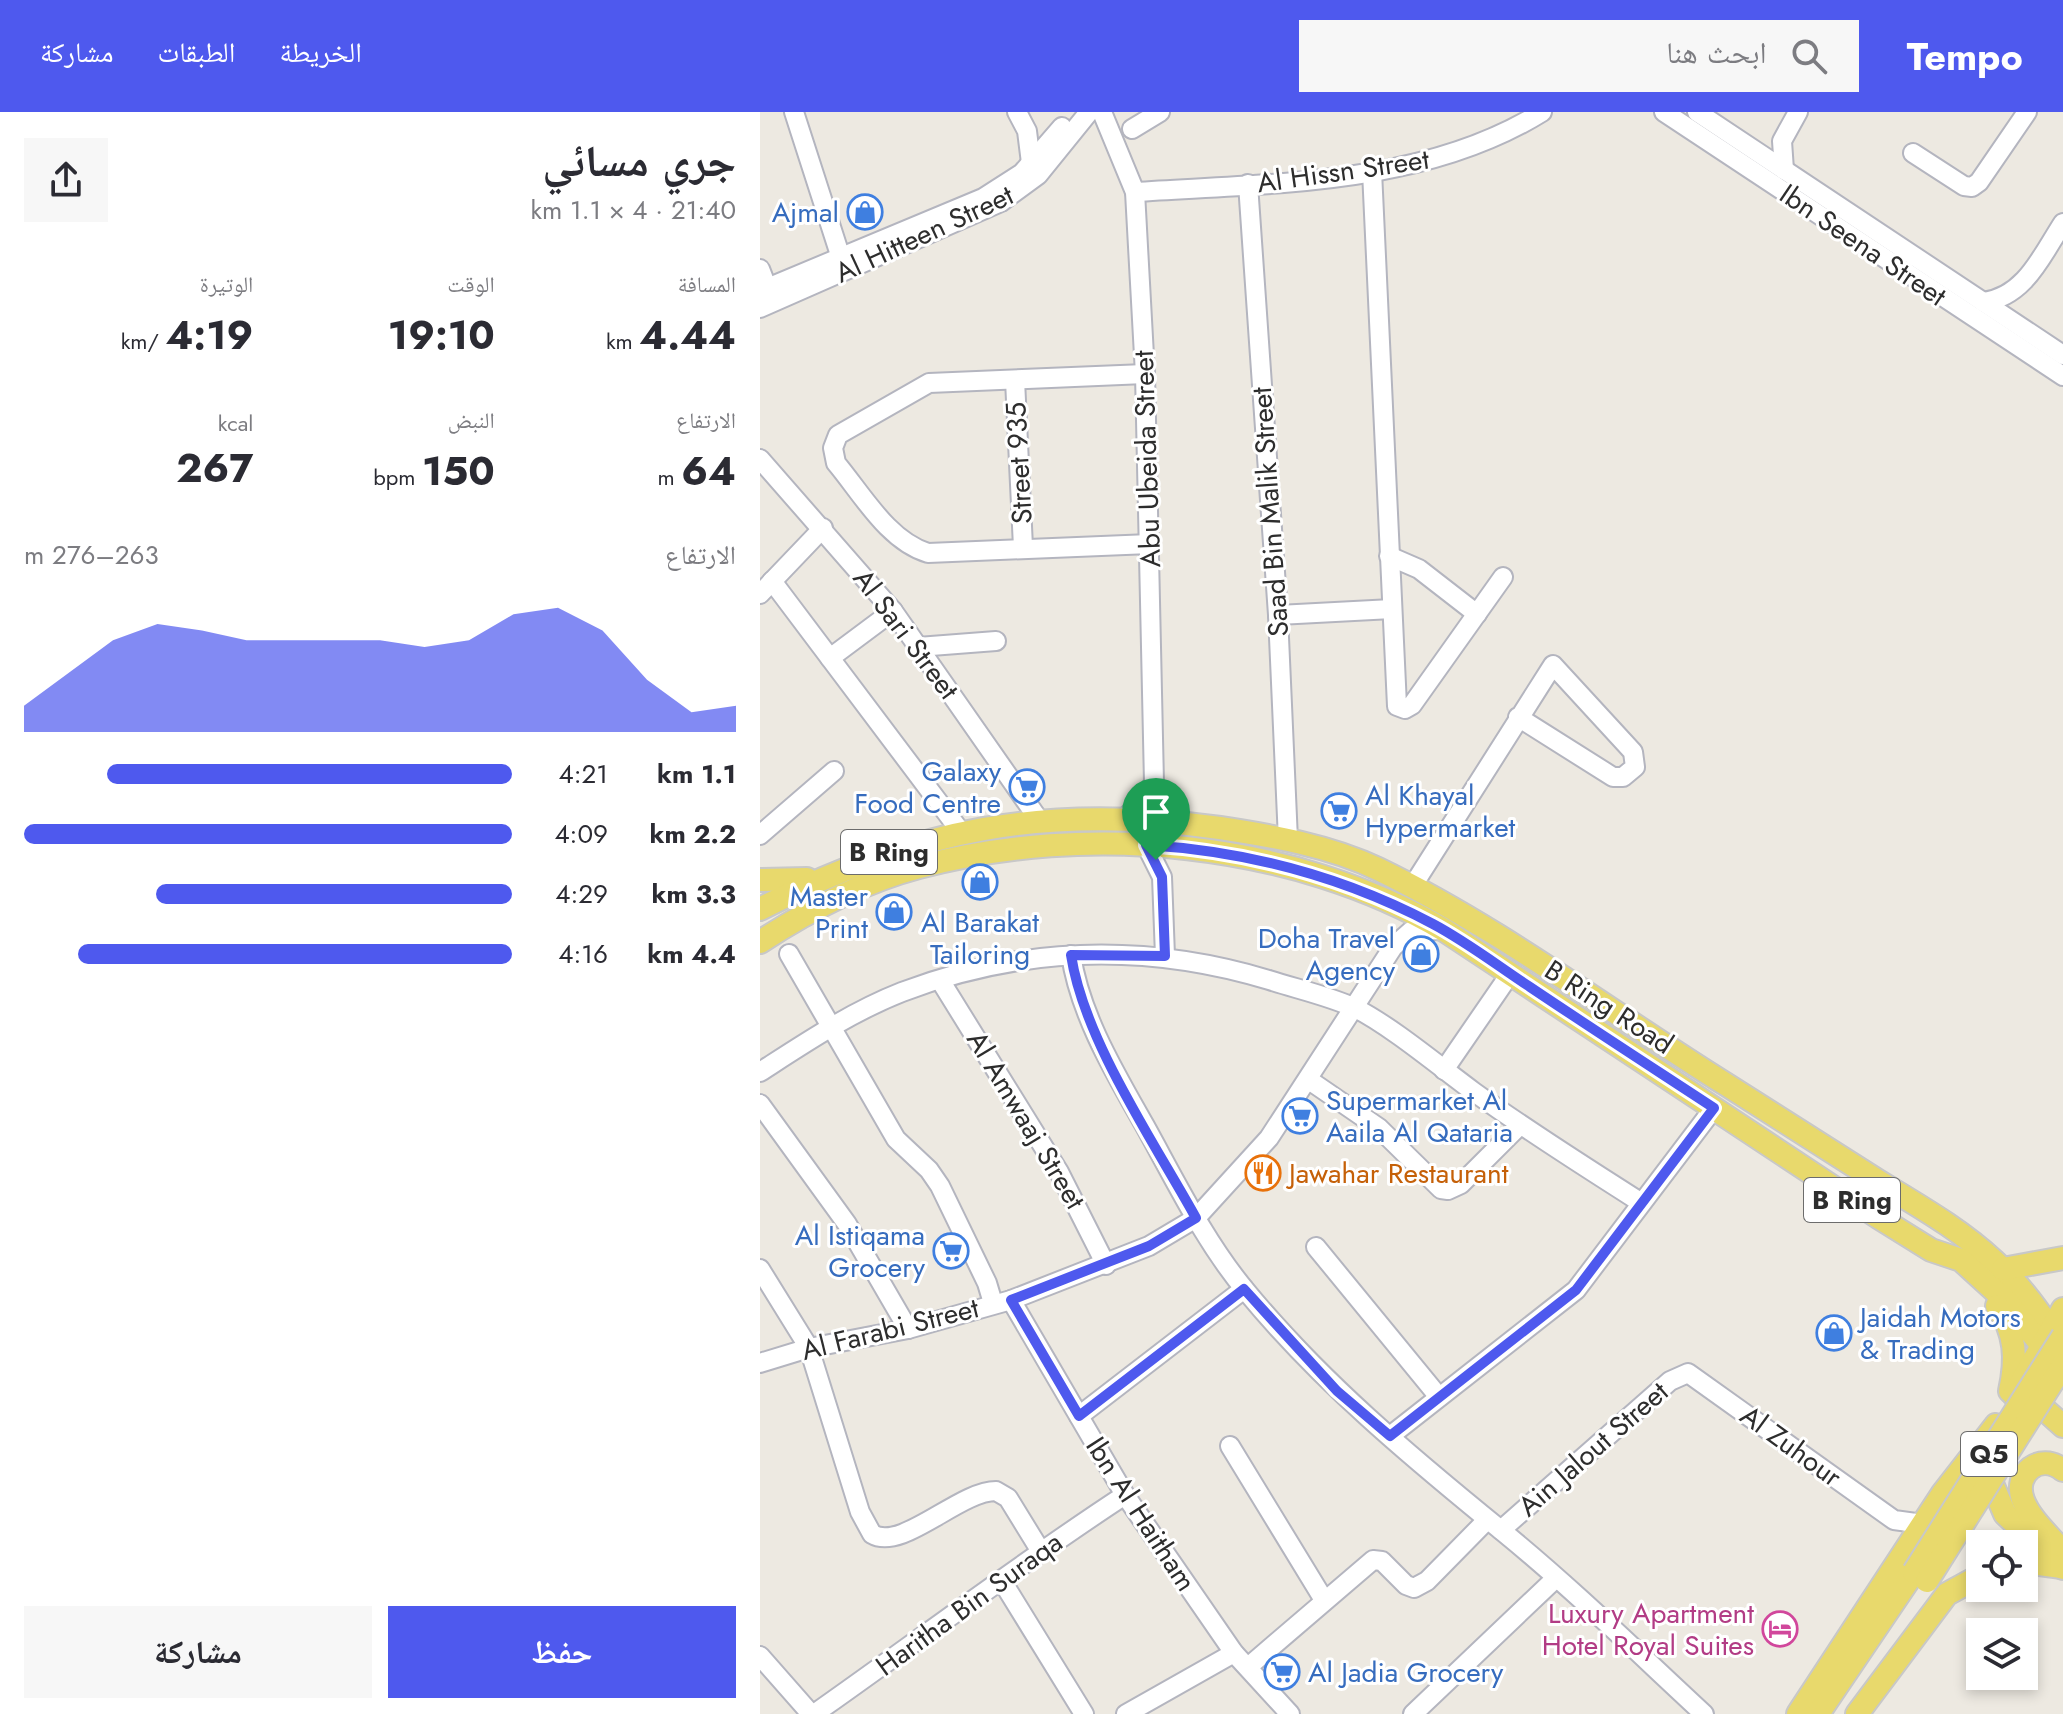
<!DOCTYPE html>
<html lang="ar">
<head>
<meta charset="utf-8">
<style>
	body { margin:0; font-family:Jost,"Noto Naskh Arabic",sans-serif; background:#f7f7f7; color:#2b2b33; direction:rtl; height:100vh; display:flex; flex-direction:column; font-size:30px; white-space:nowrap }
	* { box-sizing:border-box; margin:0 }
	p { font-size:26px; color:#7c7c81 }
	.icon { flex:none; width:44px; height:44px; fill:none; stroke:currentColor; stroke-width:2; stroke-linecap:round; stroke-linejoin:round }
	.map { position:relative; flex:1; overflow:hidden; direction:ltr }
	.drawer { display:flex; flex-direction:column; background:#fff; width:760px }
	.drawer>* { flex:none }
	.fabs { position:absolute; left:1206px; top:1418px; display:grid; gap:16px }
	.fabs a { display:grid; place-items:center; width:72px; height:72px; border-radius:0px; background:#fff; box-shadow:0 4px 12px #0003; font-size:40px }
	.pin { position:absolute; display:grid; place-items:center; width:68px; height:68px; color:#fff; margin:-82px -34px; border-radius:50% 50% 50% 0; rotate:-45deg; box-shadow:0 0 8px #0007 }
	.pin .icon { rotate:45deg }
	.round { display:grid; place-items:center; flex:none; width:84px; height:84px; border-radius:0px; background:#f7f7f7 }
	.headline { display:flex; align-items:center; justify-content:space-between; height:136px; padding:0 24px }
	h1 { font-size:44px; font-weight:700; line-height:60px }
	.stats { display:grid; grid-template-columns:repeat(3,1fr); gap:12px; height:136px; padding:8px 24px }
	.stats div { display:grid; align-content:center }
	.stats b { font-size:40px; font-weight:700 }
	.stats small { font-size:22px; font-weight:400 }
	.stats p { font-size:22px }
	.chart { height:224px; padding:16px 24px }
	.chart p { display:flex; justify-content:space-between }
	.chart svg { width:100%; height:144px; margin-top:8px; fill:#4e59ee; opacity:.7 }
	.cta { display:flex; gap:16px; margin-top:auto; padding:16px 24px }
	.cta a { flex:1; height:92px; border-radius:0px; background:#4e59ee; color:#fff; font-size:32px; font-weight:700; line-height:92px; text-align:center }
	.cta a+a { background:#f7f7f7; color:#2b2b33 }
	ul { padding:0 24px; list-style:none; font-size:26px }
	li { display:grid; grid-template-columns:128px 96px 1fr; align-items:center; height:60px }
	li i { height:20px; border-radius:10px; background:#4e59ee }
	header { display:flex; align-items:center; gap:48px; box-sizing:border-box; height:112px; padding:0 40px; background:#4e59ee; color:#fff }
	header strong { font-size:38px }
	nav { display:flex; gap:44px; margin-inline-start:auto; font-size:28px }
	.search { width:560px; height:72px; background:#f7f7f7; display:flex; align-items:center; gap:20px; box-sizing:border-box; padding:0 28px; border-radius:0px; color:#7c7c81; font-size:30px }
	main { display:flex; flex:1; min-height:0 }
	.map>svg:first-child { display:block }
</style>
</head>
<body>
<header>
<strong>Tempo</strong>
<div class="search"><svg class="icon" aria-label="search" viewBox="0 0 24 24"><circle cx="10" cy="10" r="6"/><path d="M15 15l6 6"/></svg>ابحث هنا</div>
<nav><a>الخريطة</a><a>الطبقات</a><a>مشاركة</a></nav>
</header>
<main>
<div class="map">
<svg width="1303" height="1602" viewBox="0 0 1303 1602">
	<rect width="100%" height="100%" fill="#ede9e1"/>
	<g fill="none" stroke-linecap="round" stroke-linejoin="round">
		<defs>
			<g id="minor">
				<polyline points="34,0 81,146"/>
				<polyline points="257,0 267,19 271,51"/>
				<polyline points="342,0 375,80 385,262 394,671 416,709"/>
				<polyline points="904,0 1303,264"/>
				<polyline points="937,0 1303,243"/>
				<polyline points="372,17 400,0"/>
				<polyline points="1153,41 1204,74 1212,75 1219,70 1267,0"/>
				<polyline points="1024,58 1022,29 1038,0"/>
				<polyline points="612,59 637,594 645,597 652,593 743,465"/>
				<polyline points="488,72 518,503 528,728"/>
				<path d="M375,80C511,71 663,74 782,0"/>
				<polyline points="0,157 12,188"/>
				<polyline points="0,179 223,86 262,61 302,15"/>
				<path d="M1223,190C1265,185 1282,143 1303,111"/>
				<polyline points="0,196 241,90 278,63 329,0"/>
				<path d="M385,262L169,271L78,323L73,336L76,351C102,382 128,429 168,441L390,432"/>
				<polyline points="255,268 263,435"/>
				<polyline points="0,347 133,499 279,708"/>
				<polyline points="629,444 659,457 717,502"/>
				<polyline points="12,469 201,720"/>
				<polyline points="0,482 63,416"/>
				<polyline points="518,503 632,497"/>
				<polyline points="158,535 236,529"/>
				<polyline points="70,546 133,499"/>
				<polyline points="366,705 381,691 394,671"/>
				<polyline points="0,723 74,659"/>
				<polyline points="386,733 402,765 405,844"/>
				<polyline points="652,775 793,553 873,640 875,655 863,665 853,665 758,605"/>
				<polyline points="29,842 136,1027 169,1058 180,1074 227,1171 233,1191"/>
				<path d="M311,843C320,903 355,961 385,1014C416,1070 445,1130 486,1179C561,1270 651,1345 742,1419C812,1476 877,1540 944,1602"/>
				<polyline points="180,868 299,1060 346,1153"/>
				<polyline points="684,958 750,862"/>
				<path d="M0,960C45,931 91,900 142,880C263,834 386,831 509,868C537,877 569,884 595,896C631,914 680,955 714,980C768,1019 824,1054 880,1090"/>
				<polyline points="549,968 619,1016 681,1077 688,1078 701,1072 760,1013"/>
				<polyline points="0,992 87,1112 148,1217"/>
				<polyline points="556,1135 679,1285"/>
				<path d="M0,1157L49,1236L100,1400L112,1422C142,1440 199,1379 236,1379L248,1386L280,1438"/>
				<polyline points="251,1188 365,1383 474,1541 530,1602"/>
				<polyline points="0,1251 49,1236 148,1217 251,1188 389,1134 436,1106 509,1026 633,835 651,819 681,818"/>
				<polyline points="319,1304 484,1177"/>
				<polyline points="630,1324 816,1178 954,996"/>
				<polyline points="470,1334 564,1488"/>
				<polyline points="741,1418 910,1269 928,1261 1134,1408 1163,1412"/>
				<polyline points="242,1469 324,1602"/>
				<polyline points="0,1544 51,1602"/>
				<polyline points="488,1555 613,1448 622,1449 646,1473 654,1476 667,1469 727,1408"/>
				<path d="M54,1602C158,1529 259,1452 365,1383"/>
				<polyline points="366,1602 474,1541"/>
				<polyline points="653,1602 796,1466"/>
			</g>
			<g id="major">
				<polyline points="0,768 47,767"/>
				<path d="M0,797C156,716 286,692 460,716C513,724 570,734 618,757C742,817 851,901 967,973C1017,1005 1067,1037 1118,1069C1157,1093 1200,1117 1234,1149C1262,1174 1283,1205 1303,1236"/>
				<path d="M0,830C49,798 102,770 159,755C327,710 533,729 684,818L1118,1105L1171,1138L1201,1148L1247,1190L1282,1234L1303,1249"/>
				<polyline points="1243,1157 1303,1146"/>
				<path d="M1237,1194C1256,1221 1257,1247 1250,1279"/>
				<polyline points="1254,1283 1303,1197"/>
				<polyline points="1260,1290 1276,1290 1303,1314"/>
				<polyline points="1225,1355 1245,1402 1303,1456"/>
				<path d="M1303,1358C1280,1340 1253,1361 1263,1388C1270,1407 1290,1424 1303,1440"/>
				<polyline points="1264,1450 1302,1455"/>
				<polyline points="1038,1602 1183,1381 1236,1313"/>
				<polyline points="1058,1602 1154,1460"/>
				<polyline points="1097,1602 1187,1482 1220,1464"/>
			</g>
		</defs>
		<use href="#minor" stroke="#b4b5bf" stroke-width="22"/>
		<use href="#major" stroke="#c8c8c8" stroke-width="26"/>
		<use href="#minor" stroke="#fff" stroke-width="18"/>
		<use href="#major" stroke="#e8d96c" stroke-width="22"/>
		<defs>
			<g id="major-bridge">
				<polyline points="1154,1460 1303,1224"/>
				<polyline points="1167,1469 1303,1253"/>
			</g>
		</defs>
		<use href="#major-bridge" stroke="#c8c8c8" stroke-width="26" stroke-linecap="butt"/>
		<use href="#major-bridge" stroke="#e8d96c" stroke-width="22"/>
	</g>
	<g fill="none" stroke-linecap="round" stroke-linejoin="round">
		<defs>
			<path id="route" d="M386,733C486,739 584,765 673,812C707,830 738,854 770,875C831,916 893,956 954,996L816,1178L630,1324L577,1279L484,1177L319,1304L251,1188L389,1134L436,1106C394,1030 324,928 311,843L405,844L402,765Z"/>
		</defs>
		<use href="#route" stroke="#fff" stroke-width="16"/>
		<use href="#route" stroke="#4e59ee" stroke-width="10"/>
	</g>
	<defs>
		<symbol id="shop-ring" viewBox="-11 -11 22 22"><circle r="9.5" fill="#fff" stroke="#3f7fe0" stroke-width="1.5"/><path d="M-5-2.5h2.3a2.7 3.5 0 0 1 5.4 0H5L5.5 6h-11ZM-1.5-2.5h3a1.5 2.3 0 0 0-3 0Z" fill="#3f7fe0"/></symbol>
		<symbol id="supermarket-ring" viewBox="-11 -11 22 22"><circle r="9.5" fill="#fff" stroke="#3f7fe0" stroke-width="1.5"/><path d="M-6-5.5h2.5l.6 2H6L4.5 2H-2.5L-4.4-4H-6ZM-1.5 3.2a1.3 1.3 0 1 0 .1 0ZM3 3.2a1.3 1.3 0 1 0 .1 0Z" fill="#3f7fe0"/></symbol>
		<symbol id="restaurant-ring" viewBox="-11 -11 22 22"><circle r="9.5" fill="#fff" stroke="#e8710a" stroke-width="1.5"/><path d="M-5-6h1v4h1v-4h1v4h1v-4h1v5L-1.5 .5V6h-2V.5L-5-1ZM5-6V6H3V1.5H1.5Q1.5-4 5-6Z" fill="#e8710a"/></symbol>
		<symbol id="hotel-ring" viewBox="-11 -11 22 22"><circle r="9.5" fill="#fff" stroke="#d1479c" stroke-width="1.5"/><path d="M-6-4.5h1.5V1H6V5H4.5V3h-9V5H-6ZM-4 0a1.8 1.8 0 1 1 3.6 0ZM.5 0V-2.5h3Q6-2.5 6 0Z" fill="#d1479c"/></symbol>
	</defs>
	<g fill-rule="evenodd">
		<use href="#shop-ring" x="85" y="80" width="40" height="40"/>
		<use href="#supermarket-ring" x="247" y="655" width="40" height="40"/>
		<use href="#supermarket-ring" x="559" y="679" width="40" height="40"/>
		<use href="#shop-ring" x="200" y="750" width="40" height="40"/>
		<use href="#shop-ring" x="114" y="780" width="40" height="40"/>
		<use href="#shop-ring" x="641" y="822" width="40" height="40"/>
		<use href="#supermarket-ring" x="520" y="984" width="40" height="40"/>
		<use href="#restaurant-ring" x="483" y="1041" width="40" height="40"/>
		<use href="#supermarket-ring" x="171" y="1119" width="40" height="40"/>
		<use href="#shop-ring" x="1054" y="1201" width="40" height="40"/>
		<use href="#hotel-ring" x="1000" y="1497" width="40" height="40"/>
		<use href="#supermarket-ring" x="502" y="1540" width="40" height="40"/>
	</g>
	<g text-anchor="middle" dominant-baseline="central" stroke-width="6" stroke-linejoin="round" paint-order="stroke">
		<g fill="#fff" stroke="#6c6c6c" stroke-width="2">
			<rect x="81" y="718" width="96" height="44" rx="6"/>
			<rect x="1044" y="1066" width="96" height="44" rx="6"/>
			<rect x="1201" y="1320" width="56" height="44" rx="6"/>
		</g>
		<g font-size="26" font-weight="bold" fill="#2d2d2d">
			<text x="129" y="740">B Ring</text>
			<text x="1092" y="1088">B Ring</text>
			<text x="1229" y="1342">Q5</text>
		</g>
		<g font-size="28" fill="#2d2d2d" stroke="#fff">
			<text transform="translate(583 59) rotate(-8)">Al Hissn Street</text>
			<text transform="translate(164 122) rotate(-25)">Al Hitteen Street</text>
			<text transform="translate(1103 133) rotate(34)">Ibn Seena Street</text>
			<text transform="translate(387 347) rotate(-92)">Abu Ubeida Street</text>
			<text transform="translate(259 351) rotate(-93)">Street 935</text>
			<text transform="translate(510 400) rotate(-94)">Saad Bin Malik Street</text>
			<text transform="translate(146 522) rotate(53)">Al Sari Street</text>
			<text transform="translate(849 895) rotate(33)">B Ring Road</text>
			<text transform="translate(266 1008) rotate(59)">Al Amwaaj Street</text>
			<text transform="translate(130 1217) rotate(-14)">Al Farabi Street</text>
			<text transform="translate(1031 1334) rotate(36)">Al Zuhour</text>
			<text transform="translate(833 1337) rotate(-41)">Ain Jalout Street</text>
			<text transform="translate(381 1402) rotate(57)">Ibn Al Haitham</text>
			<text transform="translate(209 1492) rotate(-36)">Haritha Bin Suraqa</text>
		</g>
		<g font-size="28" fill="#366cbe" stroke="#fff" text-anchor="end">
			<text x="79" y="100">Ajmal</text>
			<text x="241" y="659">Galaxy<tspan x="241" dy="32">Food Centre</tspan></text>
			<text x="605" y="683" text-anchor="start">Al Khayal<tspan x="605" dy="32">Hypermarket</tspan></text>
			<text x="108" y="784">Master<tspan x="108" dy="32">Print</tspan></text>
			<text x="220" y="810" text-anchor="middle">Al Barakat<tspan x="220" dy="32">Tailoring</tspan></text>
			<text x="635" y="826">Doha Travel<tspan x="635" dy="32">Agency</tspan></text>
			<text x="566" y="988" text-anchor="start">Supermarket Al<tspan x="566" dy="32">Aaila Al Qataria</tspan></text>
			<text x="165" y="1123">Al Istiqama<tspan x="165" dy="32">Grocery</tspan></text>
			<text x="1100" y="1205" text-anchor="start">Jaidah Motors<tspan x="1100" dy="32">&amp; Trading</tspan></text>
			<text x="548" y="1560" text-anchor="start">Al Jadia Grocery</text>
		</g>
		<g font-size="28" fill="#c56008" stroke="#fff" text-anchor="start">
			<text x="529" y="1061">Jawahar Restaurant</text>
		</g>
		<g font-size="28" fill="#b23c85" stroke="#fff" text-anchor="end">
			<text x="994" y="1501">Luxury Apartment<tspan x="994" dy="32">Hotel Royal Suites</tspan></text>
		</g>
	</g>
</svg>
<div class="fabs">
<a><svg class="icon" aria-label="locate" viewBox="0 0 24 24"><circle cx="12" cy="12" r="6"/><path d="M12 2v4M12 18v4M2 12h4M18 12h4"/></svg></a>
<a><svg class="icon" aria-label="layers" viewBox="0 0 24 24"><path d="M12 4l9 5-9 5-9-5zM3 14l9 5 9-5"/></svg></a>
</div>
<div class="pin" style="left:396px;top:748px;background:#1e9e55"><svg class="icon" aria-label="arrive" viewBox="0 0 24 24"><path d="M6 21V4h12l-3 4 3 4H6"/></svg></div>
</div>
<section class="drawer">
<div class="headline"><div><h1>جري مسائي</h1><p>21:40 · 4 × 1.1 km</p></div><a class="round"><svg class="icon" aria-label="share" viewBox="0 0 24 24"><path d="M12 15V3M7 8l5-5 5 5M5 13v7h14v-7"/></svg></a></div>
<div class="stats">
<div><p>المسافة</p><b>4.44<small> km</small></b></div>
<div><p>الوقت</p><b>19:10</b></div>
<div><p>الوتيرة</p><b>4:19<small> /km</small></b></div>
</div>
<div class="stats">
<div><p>الارتفاع</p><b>64<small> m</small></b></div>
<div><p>النبض</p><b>150<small> bpm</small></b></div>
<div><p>kcal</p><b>267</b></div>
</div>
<div class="chart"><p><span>الارتفاع</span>263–276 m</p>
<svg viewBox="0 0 160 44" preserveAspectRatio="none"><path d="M0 44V36L10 26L20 16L30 11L40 13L50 16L60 16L70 16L80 16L90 18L100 16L110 8L120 6L130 13L140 28L150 38L160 36V44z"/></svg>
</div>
<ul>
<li><b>1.1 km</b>4:21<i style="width:83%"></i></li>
<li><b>2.2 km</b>4:09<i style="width:100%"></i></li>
<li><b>3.3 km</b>4:29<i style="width:73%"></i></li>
<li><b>4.4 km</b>4:16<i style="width:89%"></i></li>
</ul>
<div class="cta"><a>حفظ</a><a>مشاركة</a></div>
</section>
</main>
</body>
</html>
